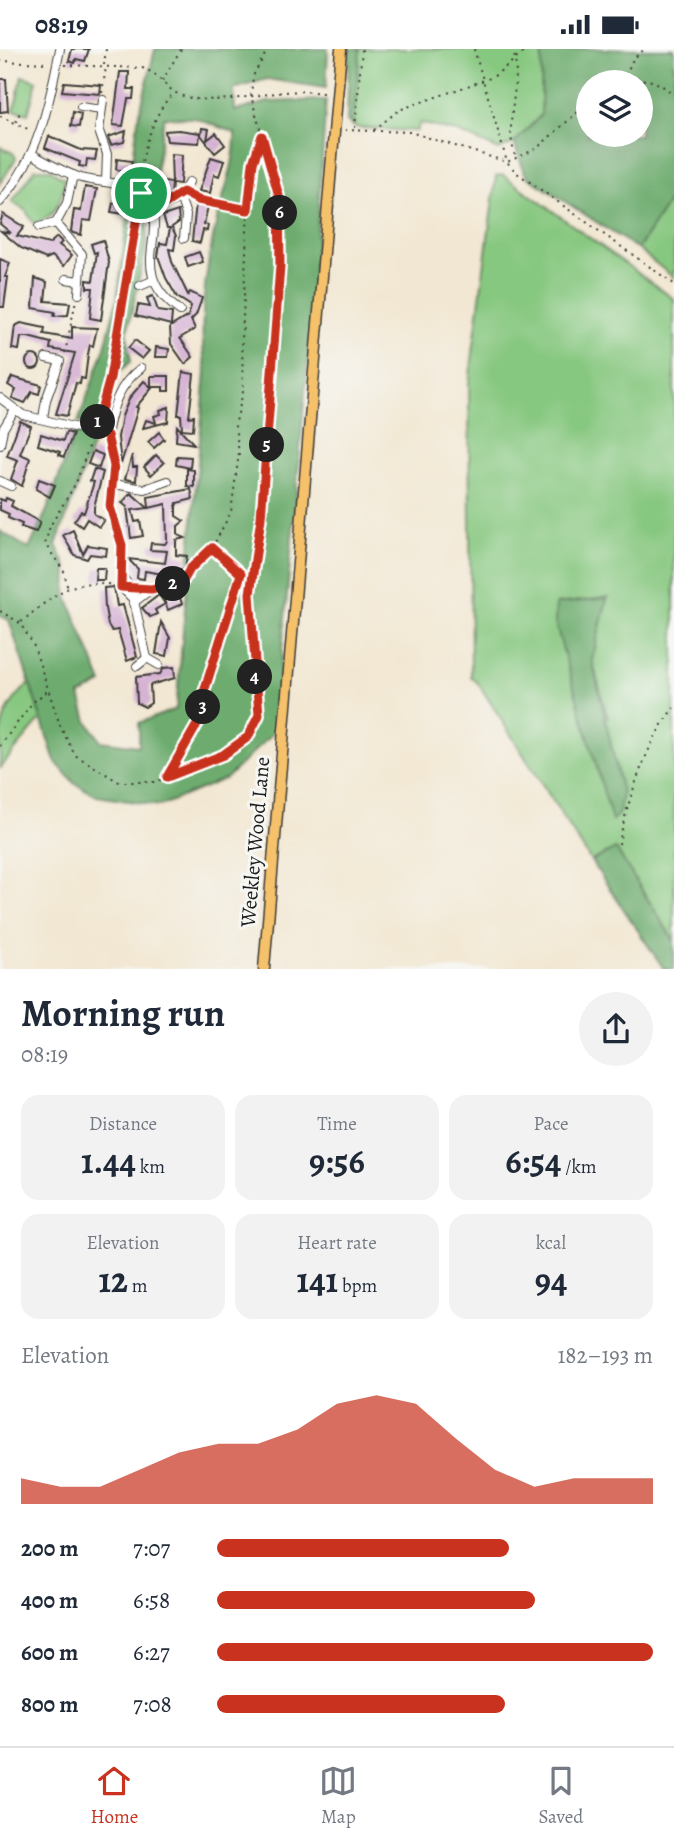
<!DOCTYPE html>
<html lang="en">
<head>
<meta charset="utf-8">
<style>
	body { margin:0; font-family:Alegreya,serif; background:#f2f2f3; color:#1f2937; height:100vh; display:flex; flex-direction:column; font-size:26px; white-space:nowrap }
	* { box-sizing:border-box; margin:0 }
	p { font-size:23px; color:#747a83 }
	.icon { flex:none; width:38px; height:38px; fill:none; stroke:currentColor; stroke-width:2; stroke-linecap:round; stroke-linejoin:round }
	.map { position:relative; height:920px; overflow:hidden }
	.panel { display:flex; flex-direction:column; background:#fff; flex:1 }
	.panel>* { flex:none }
	.controls { position:absolute; left:576px; top:21px; display:grid; gap:14px }
	.controls a { display:grid; place-items:center; width:77px; height:77px; border-radius:50%; background:#fff; box-shadow:0 7px 28px #0002; font-size:35px }
	.pin { position:absolute; display:grid; place-items:center; width:60px; height:60px; color:#fff; margin:-30px; border:4px solid #fff; border-radius:50%; box-shadow:0 2px 7px #0007 }
	.km { position:absolute; width:35px; height:35px; margin:-18px; border-radius:50%; background:#222; color:#fff; font-size:19px; line-height:35px; text-align:center }
	.round { display:grid; place-items:center; flex:none; width:74px; height:74px; border-radius:37px; background:#f2f2f3 }
	.summary { display:flex; align-items:center; justify-content:space-between; height:119px; padding:0 21px }
	h1 { font-size:38px; font-weight:700; line-height:52px }
	.figures { display:grid; grid-template-columns:repeat(3,1fr); gap:10px; height:119px; padding:7px 21px }
	.figures div { display:grid; align-content:center; border-radius:18px; background:#f2f2f3; text-align:center }
	.figures b { font-size:35px; font-weight:700 }
	.figures small { font-size:19px; font-weight:400 }
	.figures p { font-size:19px }
	.chart { height:196px; padding:14px 21px }
	.chart p { display:flex; justify-content:space-between }
	.chart svg { width:100%; height:126px; margin-top:7px; fill:#c8321e; opacity:.7 }
	ul { padding:0 21px; list-style:none; font-size:23px }
	li { display:grid; grid-template-columns:112px 84px 1fr; align-items:center; height:52px }
	li i { height:18px; border-radius:9px; background:#c8321e }
	.status { display:flex; justify-content:space-between; align-items:center; height:49px; padding:0 35px; background:#fff; direction:ltr }
	.status svg { height:19px; fill:currentColor }
	.tabs { display:flex; justify-content:space-around; align-items:center; height:98px; border-top:2px solid #e0e1e3; background:#fff; font-size:19px; color:#747a83 }
	.tabs a { display:grid; justify-items:center; gap:4px }
	.tabs .current { color:#c8321e }
	.map>svg:first-child { display:block }
</style>
</head>
<body>
<div class="status"><b>08:19</b><svg viewBox="0 0 49 12"><path d="M0 12V9h3v3zM5 12V6h3v6zM10 12V3h3v9zM15 12V0h3v12zM26 1h20v11H26zM47 4h2v5h-2z"/></svg></div>
<div class="map">
<svg width="674" height="920" viewBox="0 0 674 920">
	<rect width="100%" height="100%" fill="#f6f6f2"/>
	<filter id="ink" filterUnits="userSpaceOnUse"><feTurbulence type="fractalNoise" baseFrequency=".0143" numOctaves="2"/><feDisplacementMap in="SourceGraphic" scale="14" xChannelSelector="R" yChannelSelector="G"/><feConvolveMatrix kernelMatrix="1 2 1 2 8 2 1 2 1" color-interpolation-filters="sRGB"/></filter>
	<filter id="wash" filterUnits="userSpaceOnUse"><feTurbulence type="fractalNoise" baseFrequency=".00686" numOctaves="4" result="noise"/><feDisplacementMap in="SourceGraphic" scale="28" xChannelSelector="R" yChannelSelector="G"/><feGaussianBlur stdDeviation="1.57" result="paint"/><feColorMatrix in="noise" values="0 0 0 0 0 0 0 0 0 0 0 0 0 0 0 0 0 1.4 0 .05"/><feComposite in="paint" operator="in"/></filter>
	<g filter="url(#wash)">
		<rect width="100%" height="100%" fill="#f2e7d2"/>
		<g fill="#87c880" stroke="#52724e" stroke-width="2" fill-rule="evenodd">
			<polygon points="360,0 542,0 541,66 514,94 499,101 460,84 420,74 417,82 359,79 353,77"/>
			<polygon points="22,27 37,32 28,65 14,61"/>
			<polygon points="0,98 13,104 16,109 0,135"/>
			<path d="M35,120H49L65,130C61,153 57,167 34,175L26,162L12,153Z"/>
			<path d="M503,126L674,250V892L616,800L591,812L478,634L471,628L469,334L496,127ZM607,549L592,611L608,669L556,555Z"/>
			<polygon points="674,144 674,229 638,200"/>
			<path d="M30,634L41,670L0,719C0,677 0,661 30,634Z"/>
		</g>
		<g fill="#6dac6e" stroke="#446445" stroke-width="2" fill-rule="evenodd">
			<path d="M155,0H328L326,39L267,30L234,40L235,62L268,53L326,51L308,310L275,682L227,729L160,757L97,747L74,734L55,712L9,571L0,567V482L29,500L47,461L75,383L94,392L56,496L67,519L66,545L102,634L80,646L87,672L101,692L139,697V674L176,660L206,323C197,270 206,214 219,163C226,135 236,113 235,84L195,69L164,68L152,148L140,137L130,135L138,71Z"/>
			<polygon points="349,0 360,0 353,77 347,72"/>
			<path d="M542,0H674V144L638,200L526,127L514,94L541,66ZM588,33H640V86H588Z"/>
			<polygon points="131,144 147,161 147,193 127,285 131,312 118,324 101,380 78,373 105,298 117,250"/>
			<polygon points="607,549 592,611 622,744 619,764 612,772 555,573 556,555"/>
			<polygon points="616,800 674,892 674,920 664,920 591,812"/>
		</g>
		<g id="blocks">
			<g fill="#d6b2d4">
				<polygon points="72,0 89,0 85,12 76,10 75,14 69,12"/>
				<polygon points="120,23 129,23 128,40 134,40 133,50 128,50 123,77 113,76"/>
				<polygon points="0,30 6,30 8,62 0,63"/>
				<polygon points="64,33 101,36 100,45 62,42"/>
				<polygon points="73,63 81,65 79,78 71,77"/>
				<polygon points="202,79 209,80 207,91 216,84 225,96 215,104 201,86"/>
				<polygon points="179,81 200,84 199,94 167,92 165,82"/>
				<polygon points="126,82 124,93 111,96 108,88"/>
				<polygon points="49,87 81,101 97,102 95,111 87,110 86,118 79,117 80,113 45,99"/>
				<polygon points="171,105 182,106 180,135 172,134"/>
				<polygon points="211,108 224,112 219,127 214,125 210,144 199,142"/>
				<polygon points="117,110 132,112 130,126 116,120"/>
				<polygon points="156,132 172,134 171,146 155,145"/>
				<polygon points="85,138 97,140 91,172 83,171 81,186 73,184 71,182 74,161 81,162"/>
				<polygon points="113,154 125,156 124,165 111,163"/>
				<polygon points="196,154 208,157 204,175 208,176 207,182 203,181 200,194 192,192"/>
				<polygon points="178,162 179,173 172,178 176,187 174,201 169,200 172,213 188,246 190,243 202,249 196,266 191,271 195,280 180,289 193,308 185,315 171,295 170,278 188,267 191,257 177,248 166,229 158,207 160,194 167,195 170,179 167,179 163,167"/>
				<polygon points="3,165 24,178 17,187 49,195 57,188 62,193 59,196 72,206 64,217 52,207 46,210 21,199 1,182 11,184 0,175"/>
				<polygon points="103,191 109,213 101,271 90,269 93,239 87,239 87,231 93,232 97,203 94,204 91,195"/>
				<polygon points="199,203 203,213 188,218 185,208"/>
				<polygon points="0,210 10,214 5,228 8,228 4,258 0,258"/>
				<polygon points="35,229 47,233 45,252 70,254 68,266 54,267 55,263 33,259"/>
				<polygon points="153,247 158,262 172,264 171,276 136,267 138,256 150,258 147,249"/>
				<polygon points="21,274 45,279 44,285 72,290 72,278 97,279 93,297 90,296 88,305 85,330 81,329 80,335 76,334 67,367 56,365 75,304 50,300 51,294 28,288 21,288 19,301 12,300 15,277"/>
				<polygon points="135,291 149,302 142,310 128,299"/>
				<polygon points="156,298 169,300 168,308 155,308"/>
				<circle cx="33" cy="313" r="7"/>
				<polygon points="183,323 194,325 189,368 194,367 193,381 182,380 181,366 178,366"/>
				<polygon points="151,327 169,327 169,342 163,342 163,338 151,338"/>
				<polygon points="12,328 41,336 39,345 32,343 25,354 12,349 16,341 8,336"/>
				<polygon points="144,332 152,339 136,358 138,359 121,415 118,388 122,367 130,348"/>
				<polygon points="169,358 168,373 143,379 146,371 156,374 154,367 161,365 160,361"/>
				<polygon points="20,372 31,377 20,405 30,409 22,437 11,430 18,411 7,407"/>
				<polygon points="177,377 194,395 176,392"/>
				<polygon points="66,383 73,385 64,408 59,406 60,403 38,396 41,385 63,392"/>
				<polygon points="159,383 164,390 154,399 148,393"/>
				<polygon points="93,402 103,406 99,419 88,415"/>
				<polygon points="132,406 133,418 137,418 136,432 125,430"/>
				<polygon points="156,406 164,414 151,426 144,418"/>
				<polygon points="177,407 191,408 190,419 176,416"/>
				<polygon points="94,420 103,423 94,458 94,465 104,471 99,478 87,470 82,478 74,472 81,462 84,464 94,433 90,432"/>
				<polygon points="187,420 194,421 194,438 187,437"/>
				<polygon points="39,430 55,436 50,448 36,440"/>
				<polygon points="191,440 193,450 177,454 176,458 176,467 184,472 178,477 178,486 185,489 176,491 176,506 187,507 185,520 164,521 163,525 145,522 144,530 137,529 138,520 128,510 165,514 167,502 150,501 151,494 165,495 167,492 166,455 149,459 148,448"/>
				<polygon points="131,444 148,459 132,461 135,473 140,472 143,487 131,489 127,458 122,454"/>
				<polygon points="6,449 13,452 11,457 40,473 36,483 21,478 22,475 8,469 9,465 0,461 0,450 5,452"/>
				<polygon points="73,481 83,505 88,496 107,499 106,507 90,505 87,510 74,506 63,486"/>
				<polygon points="96,519 105,519 104,531 95,531"/>
				<polygon points="114,538 117,557 123,556 137,608 127,612 118,581 112,582 108,576 105,559 104,539"/>
				<polygon points="179,545 182,555 168,561 164,551"/>
				<polygon points="159,546 165,555 155,561 157,565 150,568 142,559"/>
				<polygon points="161,573 170,589 167,607 156,605"/>
				<polygon points="174,618 175,629 150,636 151,654 145,658 137,654 136,628 160,625 164,619"/>
			</g>
		</g>
	</g>
	<g filter="url(#ink)">
		<use href="#blocks" fill-opacity="0" stroke="#3c3a37" stroke-width="2"/>
		<g fill="none" stroke-linecap="round" stroke-linejoin="round">
			<defs>
				<g id="minor">
					<polyline points="103,51 99,82 107,105 106,133"/>
					<polyline points="81,58 101,61"/>
					<path d="M32,105C48,114 63,123 81,129C98,134 129,132 142,146C176,182 121,219 180,262"/>
					<polyline points="73,126 67,154 56,174 82,205 79,245"/>
					<polyline points="180,148 186,166 184,189"/>
					<path d="M0,153C39,108 49,56 60,0"/>
					<polyline points="151,164 180,148 189,133"/>
					<polyline points="39,178 56,174"/>
					<polyline points="66,230 79,232"/>
					<polyline points="140,237 152,232"/>
					<polyline points="0,349 23,366 107,386 114,417 110,459 122,496 121,538 131,548"/>
					<polyline points="43,369 46,351 60,312 46,309"/>
					<path d="M107,386C112,359 118,336 141,319"/>
					<polyline points="0,396 3,380 14,362"/>
					<polyline points="0,432 11,437"/>
					<polyline points="113,435 145,440 168,432"/>
					<polyline points="123,529 131,539 147,609 159,616"/>
					<polyline points="133,554 151,540 170,535"/>
					<polyline points="137,617 147,609"/>
				</g>
				<polyline id="major" points="264,920 341,0"/>
			</defs>
			<use href="#minor" stroke="#3c3a37" stroke-width="10"/>
			<use href="#major" stroke="#3c3a37" stroke-width="13"/>
			<g stroke="#3c3a37" stroke-width="2" stroke-dasharray="2 5" stroke-linecap="butt">
				<polyline points="474,0 507,113 517,124 674,235"/>
				<path d="M513,0C523,37 502,72 516,109"/>
				<polyline points="0,12 49,14"/>
				<path d="M65,16L142,19C163,25 165,45 191,49C236,57 282,35 327,45"/>
				<polyline points="104,16 106,0"/>
				<polyline points="162,32 181,0"/>
				<polyline points="623,32 633,10 645,0"/>
				<path d="M622,33C645,28 656,30 674,46"/>
				<polyline points="102,44 106,18"/>
				<polyline points="0,67 30,81"/>
				<polyline points="16,73 20,63"/>
				<polyline points="355,79 362,0"/>
				<polyline points="345,81 410,83 507,113 536,100 588,54"/>
				<polyline points="374,81 399,61 493,28 528,0"/>
				<path d="M140,133C140,108 154,61 173,45"/>
				<polyline points="190,147 246,161"/>
				<polyline points="65,304 76,251"/>
				<polyline points="98,374 127,242 139,156"/>
				<polyline points="242,526 252,532"/>
				<polyline points="179,535 212,499 231,463 239,404 235,377 243,343 242,290 248,161 253,114 262,87 251,47 253,27 268,0"/>
				<polyline points="67,537 64,522 45,495 50,477 76,434 92,389"/>
				<polyline points="0,562 20,574 33,595 61,679 75,706 119,733 155,733 224,706 248,688 259,666 250,545 261,469 280,217 279,147 262,87"/>
				<path d="M21,573C54,547 69,528 114,536"/>
				<polyline points="0,697 32,654 47,642"/>
				<polyline points="168,726 202,667 204,643 241,525 212,500"/>
				<path d="M619,795C625,758 649,687 674,659"/>
			</g>
			<use href="#minor" stroke="#fff" stroke-width="8"/>
			<use href="#major" stroke="#f5c16b" stroke-width="10"/>
		</g>
	</g>
	<g fill="none" stroke-linecap="round" stroke-linejoin="round" filter="url(#ink)">
		<defs>
			<polygon id="route" points="262,87 279,147 280,217 261,469 250,545 259,666 248,688 223,706 167,728 202,667 204,643 241,525 212,499 190,520 182,534 151,540 121,538 122,496 110,458 114,417 107,386 95,383 110,329 141,144 151,164 183,143 198,151 248,161 253,114"/>
		</defs>
		<use href="#route" stroke="#fff" stroke-width="14"/>
		<use href="#route" stroke="#c8321e" stroke-width="9"/>
	</g>
	<g text-anchor="middle" dominant-baseline="central" stroke-width="6" stroke-linejoin="round" paint-order="stroke">
		<g font-size="21" fill="#1c1c1c" stroke="#f6f6f2">
			<text transform="translate(255 793) rotate(-85)">Weekley Wood Lane</text>
		</g>
	</g>
</svg>
<div class="controls">
<a><svg class="icon" aria-label="layers" viewBox="0 0 24 24"><path d="M12 4l9 5-9 5-9-5zM3 14l9 5 9-5"/></svg></a>
</div>
<div class="pin" style="left:141px;top:144px;background:#1e9e55"><svg class="icon" aria-label="arrive" viewBox="0 0 24 24"><path d="M6 21V4h12l-3 4 3 4H6"/></svg></div>
<b class="km" style="left:98px;top:373px">1</b>
<b class="km" style="left:173px;top:535px">2</b>
<b class="km" style="left:203px;top:658px">3</b>
<b class="km" style="left:255px;top:628px">4</b>
<b class="km" style="left:267px;top:396px">5</b>
<b class="km" style="left:280px;top:164px">6</b>
</div>
<section class="panel">
<div class="summary"><div><h1>Morning run</h1><p>08:19</p></div><a class="round"><svg class="icon" aria-label="share" viewBox="0 0 24 24"><path d="M12 15V3M7 8l5-5 5 5M5 13v7h14v-7"/></svg></a></div>
<div class="figures">
<div><p>Distance</p><b>1.44<small> km</small></b></div>
<div><p>Time</p><b>9:56</b></div>
<div><p>Pace</p><b>6:54<small> /km</small></b></div>
</div>
<div class="figures">
<div><p>Elevation</p><b>12<small> m</small></b></div>
<div><p>Heart rate</p><b>141<small> bpm</small></b></div>
<div><p>kcal</p><b>94</b></div>
</div>
<div class="chart"><p><span>Elevation</span>182–193 m</p>
<svg viewBox="0 0 160 44" preserveAspectRatio="none"><path d="M0 44V35L10 38L20 38L30 32L40 26L50 23L60 23L70 18L80 9L90 6L100 9L110 21L120 32L130 38L140 35L150 35L160 35V44z"/></svg>
</div>
<ul>
<li><b>200 m</b>7:07<i style="width:67%"></i></li>
<li><b>400 m</b>6:58<i style="width:73%"></i></li>
<li><b>600 m</b>6:27<i style="width:100%"></i></li>
<li><b>800 m</b>7:08<i style="width:66%"></i></li>
</ul>
</section>
<nav class="tabs">
<a class="current"><svg class="icon" aria-label="home" viewBox="0 0 24 24"><path d="M3 11l9-7 9 7M6 9v11h12V9"/></svg>Home</a>
<a><svg class="icon" aria-label="map" viewBox="0 0 24 24"><path d="M3 6l6-2 6 2 6-2v14l-6 2-6-2-6 2zM9 4v14M15 6v14"/></svg>Map</a>
<a><svg class="icon" aria-label="saved" viewBox="0 0 24 24"><path d="M7 4h10v16l-5-4-5 4z"/></svg>Saved</a>
</nav>
</body>
</html>
